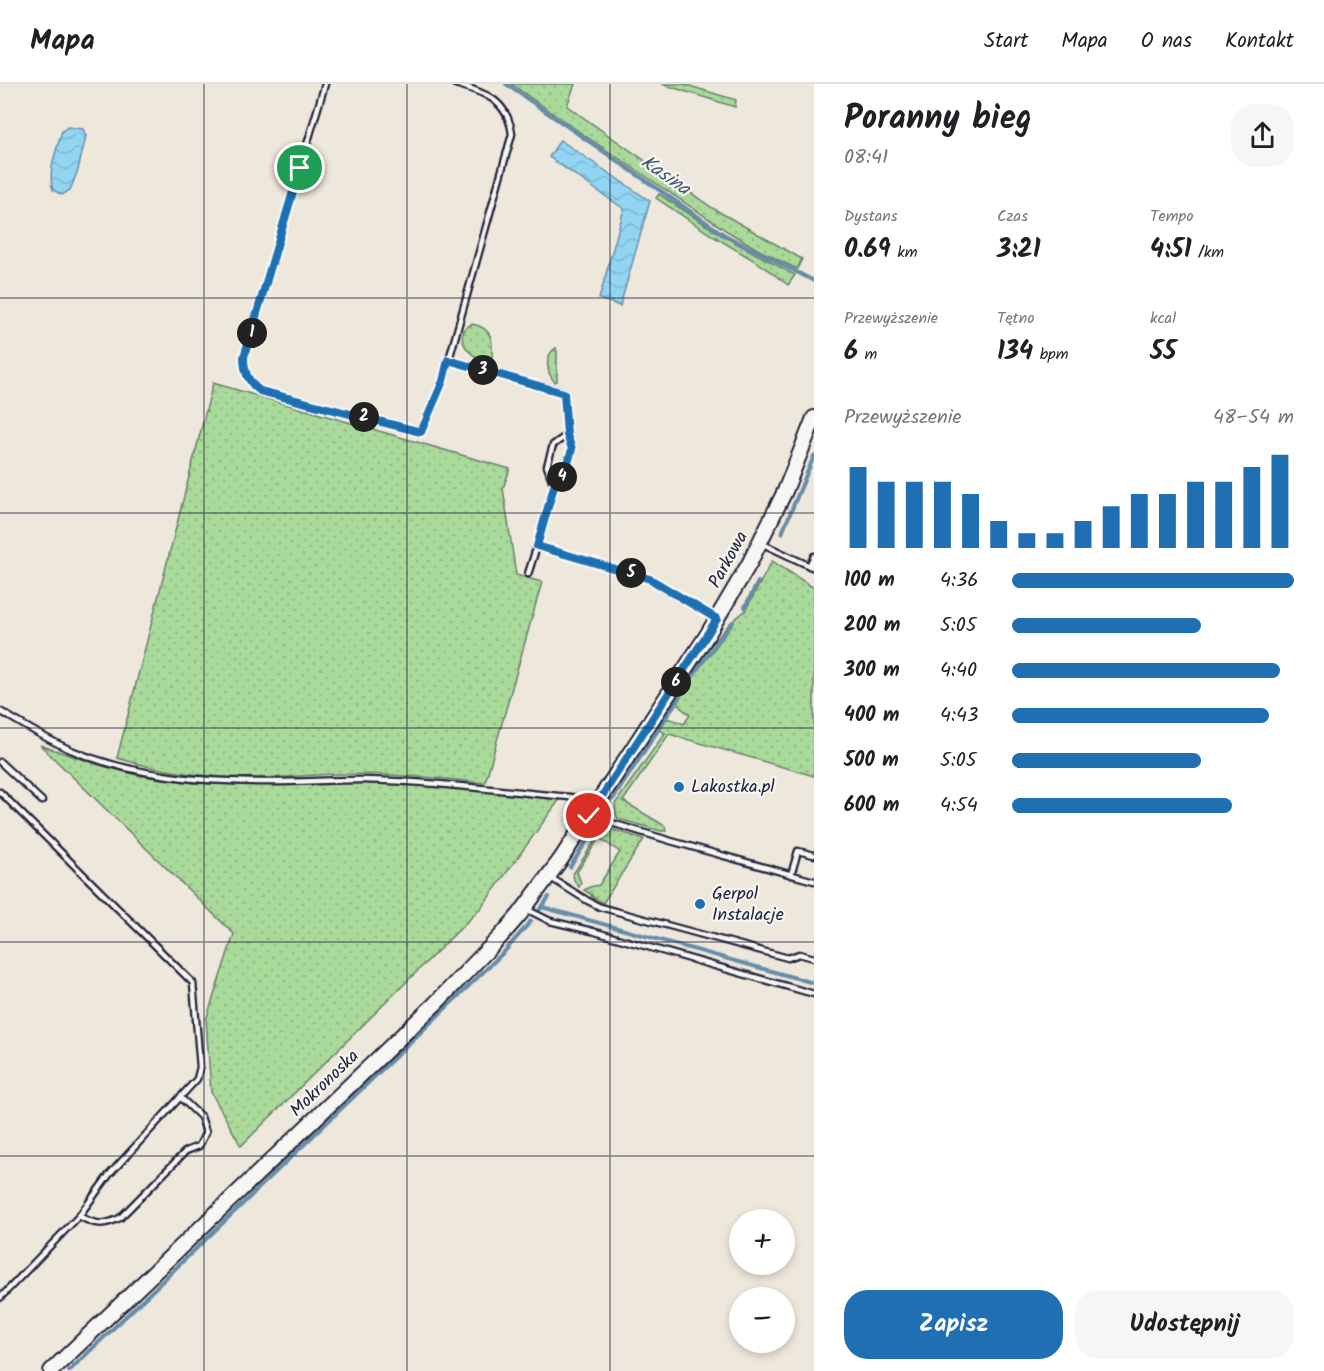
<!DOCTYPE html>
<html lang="pl">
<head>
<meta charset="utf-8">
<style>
	body { margin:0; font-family:Kalam,sans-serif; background:#f6f6f6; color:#202124; height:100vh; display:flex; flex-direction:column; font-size:22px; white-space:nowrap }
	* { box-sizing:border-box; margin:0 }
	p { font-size:20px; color:#757577 }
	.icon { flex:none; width:33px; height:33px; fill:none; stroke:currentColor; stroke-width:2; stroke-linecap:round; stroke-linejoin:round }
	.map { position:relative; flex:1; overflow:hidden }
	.details { display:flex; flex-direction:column; background:#fff; width:510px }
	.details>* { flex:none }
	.buttons { position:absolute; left:729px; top:1125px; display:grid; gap:12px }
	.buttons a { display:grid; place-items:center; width:66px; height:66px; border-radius:50%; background:#fff; box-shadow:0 3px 9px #0003; font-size:30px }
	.pin { position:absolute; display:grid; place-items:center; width:51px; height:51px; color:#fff; margin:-26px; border:3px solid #fff; border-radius:50%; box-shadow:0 2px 6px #0007 }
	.km { position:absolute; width:30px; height:30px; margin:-15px; border-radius:50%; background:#222; color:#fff; font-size:16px; line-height:30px; text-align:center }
	.round { display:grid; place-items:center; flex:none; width:63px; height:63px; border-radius:24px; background:#f6f6f6 }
	.overview { display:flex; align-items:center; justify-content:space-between; height:102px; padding:0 30px }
	h1 { font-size:33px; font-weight:700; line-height:45px }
	.metrics { display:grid; grid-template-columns:repeat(3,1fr); gap:9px; height:102px; padding:6px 30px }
	.metrics div { display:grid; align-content:center }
	.metrics b { font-size:26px; font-weight:700 }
	.metrics small { font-size:16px; font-weight:400 }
	.metrics p { font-size:16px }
	.chart { height:168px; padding:12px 30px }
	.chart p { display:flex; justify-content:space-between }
	.chart svg { width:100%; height:108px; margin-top:6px; stroke:#1f6fb2; stroke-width:6 }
	.button { display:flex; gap:12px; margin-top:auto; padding:12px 30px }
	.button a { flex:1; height:69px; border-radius:24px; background:#1f6fb2; color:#fff; font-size:24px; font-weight:700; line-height:69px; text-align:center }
	.button a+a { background:#f6f6f6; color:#202124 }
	ul { padding:0 30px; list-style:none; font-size:20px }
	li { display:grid; grid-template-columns:96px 72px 1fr; align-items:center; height:45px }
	li i { height:15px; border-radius:8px; background:#1f6fb2 }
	header { display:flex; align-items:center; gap:36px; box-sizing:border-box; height:84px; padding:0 30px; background:#fff; border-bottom:2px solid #e0e0e0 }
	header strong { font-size:28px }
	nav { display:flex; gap:33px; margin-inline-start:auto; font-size:21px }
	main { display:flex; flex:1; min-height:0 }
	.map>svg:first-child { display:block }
</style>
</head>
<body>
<header>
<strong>Mapa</strong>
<nav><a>Start</a><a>Mapa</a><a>O nas</a><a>Kontakt</a></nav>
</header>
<main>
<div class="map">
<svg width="814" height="1287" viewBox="0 0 814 1287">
	<defs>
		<pattern id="grass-dots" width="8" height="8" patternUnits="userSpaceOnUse" patternTransform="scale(1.5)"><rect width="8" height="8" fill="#a9da9a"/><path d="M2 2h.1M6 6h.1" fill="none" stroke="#91bb86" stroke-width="1.8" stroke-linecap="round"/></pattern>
		<pattern id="water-waves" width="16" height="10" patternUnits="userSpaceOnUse" patternTransform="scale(1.5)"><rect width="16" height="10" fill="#91d5f2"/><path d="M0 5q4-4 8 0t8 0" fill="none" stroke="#7db7d0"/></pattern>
	</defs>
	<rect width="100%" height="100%" fill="#eee7dc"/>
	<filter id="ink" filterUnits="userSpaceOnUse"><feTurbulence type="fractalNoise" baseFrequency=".0167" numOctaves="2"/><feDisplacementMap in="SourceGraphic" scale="12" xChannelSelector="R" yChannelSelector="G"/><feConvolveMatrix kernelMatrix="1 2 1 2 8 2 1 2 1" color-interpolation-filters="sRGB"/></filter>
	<g filter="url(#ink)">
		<g fill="url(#grass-dots)" stroke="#667e6a" stroke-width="1.5">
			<polygon points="511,0 575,0 567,22 714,125 802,175 797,185 759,166 727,147 587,53"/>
			<polygon points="662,0 683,0 736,16 735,23"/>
			<polygon points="659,110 723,152 795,191 788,201 760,180 713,152 656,114"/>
			<path d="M472,240C493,244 493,257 492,276L489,277C472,277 449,251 472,240Z"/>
			<path d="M556,264L557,268V297L555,298C546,289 544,271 556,264Z"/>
			<path d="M213,299L510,385L503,404L516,491L542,498L485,699C440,694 394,690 348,690C318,689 287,694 257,694C209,694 162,688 117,674Z"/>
			<path d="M772,477L814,504V692L669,650L623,717L665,742L666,747H661L618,735L616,730L615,720L665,649L655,644C666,631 671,634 684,640L690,631L679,622L678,614L681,604L701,573L730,539L745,527Z"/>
			<polygon points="40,661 99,681 137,691 193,699 240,701 327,697 405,699 542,714 560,715 481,824 241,1062 211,1008 206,936 234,850"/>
			<polygon points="604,743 644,755 603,819 591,812 592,811 584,806 590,803 599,801 620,768 599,754 577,788 581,799 579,803 574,796 573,790"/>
		</g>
		<g fill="url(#water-waves)" stroke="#658da9" stroke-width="1.5">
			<path d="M68,43L83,45L86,52L78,86L70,106L62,111L53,106C47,88 57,65 62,47Z"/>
			<polygon points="560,56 650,117 620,222 599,215 624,125 549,73"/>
		</g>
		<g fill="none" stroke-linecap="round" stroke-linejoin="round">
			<g stroke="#658da9" stroke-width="4">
				<polyline points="506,0 723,150 814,197"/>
				<polyline points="782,449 814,372"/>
				<polyline points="745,523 758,498"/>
				<polyline points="613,715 699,583 733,538"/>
				<polyline points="570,783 590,752"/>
				<polyline points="542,823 549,813"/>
				<polyline points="540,825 542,823 814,899"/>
				<polyline points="69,1287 505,867 531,837"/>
			</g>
			<defs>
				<g id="service">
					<path d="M325,0L244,273C244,288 248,298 260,307L421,348L443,297L512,50C508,16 484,8 455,0"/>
					<polyline points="448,276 564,308 567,351 572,365 565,390 554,402 537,462 528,490"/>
					<polyline points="554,402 547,382 553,361 567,351"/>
					<polyline points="761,459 814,484"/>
					<polyline points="537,462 650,495 714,534"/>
					<polyline points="809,482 814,472"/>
					<path d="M0,627C23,641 46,655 71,666C135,693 204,698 272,698C302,698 332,696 362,696C432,697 501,707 570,713L581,715L593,721"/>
					<polyline points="0,678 42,717"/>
					<polyline points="0,708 193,899 200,983 197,995 109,1091 79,1132 0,1214"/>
					<polyline points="592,733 671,757 814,797"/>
					<polyline points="791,791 798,767 814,771"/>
					<polyline points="551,794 588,817 600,823 788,874 799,870 814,874"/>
					<polyline points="526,825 550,837 592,847 814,910"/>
					<path d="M79,1132C95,1141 103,1142 120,1134L186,1067L199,1062L206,1048L201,1033L180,1013"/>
				</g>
				<polyline id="secondary" points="51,1287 435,920 501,852 520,830 561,775 607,704 706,553 749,480 785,407 814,334"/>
			</defs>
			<use href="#service" stroke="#22223b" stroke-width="9"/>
			<use href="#secondary" stroke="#22223b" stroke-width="18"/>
			<use href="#service" stroke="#f6f6f2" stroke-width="4.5"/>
			<use href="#secondary" stroke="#f6f6f2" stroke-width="14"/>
		</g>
	</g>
	<g fill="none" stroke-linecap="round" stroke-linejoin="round" filter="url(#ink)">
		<defs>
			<path id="route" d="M300,84L244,273C244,288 248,298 260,307L421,348L443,297L448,276L564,309L567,351L572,365L565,390L554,402L537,462L650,495L717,535L589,732"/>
		</defs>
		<use href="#route" stroke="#fff" stroke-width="12"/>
		<use href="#route" stroke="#1f6fb2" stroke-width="8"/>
	</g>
	<path fill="none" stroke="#22223b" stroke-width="1.5" stroke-opacity="0.55" d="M204,0V1287M407,0V1287M610,0V1287M0,214H814M0,429H814M0,644H814M0,858H814M0,1072H814"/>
	<g fill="#1f6fb2" stroke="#f6f6f2" stroke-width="2">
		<circle cx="679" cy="703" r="6"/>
		<circle cx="700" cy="820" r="6"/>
	</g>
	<g text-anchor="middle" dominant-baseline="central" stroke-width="4.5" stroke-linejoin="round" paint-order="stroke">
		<g font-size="18" fill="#22223b" stroke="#f6f6f2">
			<text transform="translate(729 476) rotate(-61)">Parkowa</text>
			<text transform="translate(325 1000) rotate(-44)">Mokronoska</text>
		</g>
		<g font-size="18" fill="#22223b" stroke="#f6f6f2" text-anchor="start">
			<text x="691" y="703">Lakostka.pl</text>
			<text x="712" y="810">Gerpol<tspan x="712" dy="21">Instalacje</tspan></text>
		</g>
		<g font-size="20" font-style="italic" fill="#435872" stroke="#f6f6f2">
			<text transform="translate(665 92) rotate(35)">Kasina</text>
		</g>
	</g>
</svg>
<div class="buttons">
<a>+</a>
<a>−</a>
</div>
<div class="pin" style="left:300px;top:84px;background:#1e9e55"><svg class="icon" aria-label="arrive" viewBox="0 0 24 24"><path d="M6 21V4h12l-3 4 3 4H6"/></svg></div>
<div class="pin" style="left:589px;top:732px;background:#d93025"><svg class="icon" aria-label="check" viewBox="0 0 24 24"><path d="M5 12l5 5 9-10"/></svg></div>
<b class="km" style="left:252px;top:249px">1</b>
<b class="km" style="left:364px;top:333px">2</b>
<b class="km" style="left:483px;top:286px">3</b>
<b class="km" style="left:562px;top:393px">4</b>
<b class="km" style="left:631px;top:489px">5</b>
<b class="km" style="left:676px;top:598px">6</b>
</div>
<section class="details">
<div class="overview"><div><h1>Poranny bieg</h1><p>08:41</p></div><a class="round"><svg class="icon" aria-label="share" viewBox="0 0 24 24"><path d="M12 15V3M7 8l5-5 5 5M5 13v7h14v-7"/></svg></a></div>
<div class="metrics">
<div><p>Dystans</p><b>0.69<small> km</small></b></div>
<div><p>Czas</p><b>3:21</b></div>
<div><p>Tempo</p><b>4:51<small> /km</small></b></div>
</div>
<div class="metrics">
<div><p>Przewyższenie</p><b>6<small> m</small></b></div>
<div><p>Tętno</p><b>134<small> bpm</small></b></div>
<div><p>kcal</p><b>55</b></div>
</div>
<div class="chart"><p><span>Przewyższenie</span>48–54 m</p>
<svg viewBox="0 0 160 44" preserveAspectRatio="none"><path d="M5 44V11M15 44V17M25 44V17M35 44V17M45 44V22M55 44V33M65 44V38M75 44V38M85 44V33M95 44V27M105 44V22M115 44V22M125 44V17M135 44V17M145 44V11M155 44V6"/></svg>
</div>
<ul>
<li><b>100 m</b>4:36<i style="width:100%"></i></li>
<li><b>200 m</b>5:05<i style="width:67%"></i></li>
<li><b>300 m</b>4:40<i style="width:95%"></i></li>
<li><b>400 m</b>4:43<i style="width:91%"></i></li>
<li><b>500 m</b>5:05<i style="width:67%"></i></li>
<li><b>600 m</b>4:54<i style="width:78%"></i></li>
</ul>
<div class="button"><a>Zapisz</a><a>Udostępnij</a></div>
</section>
</main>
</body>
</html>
